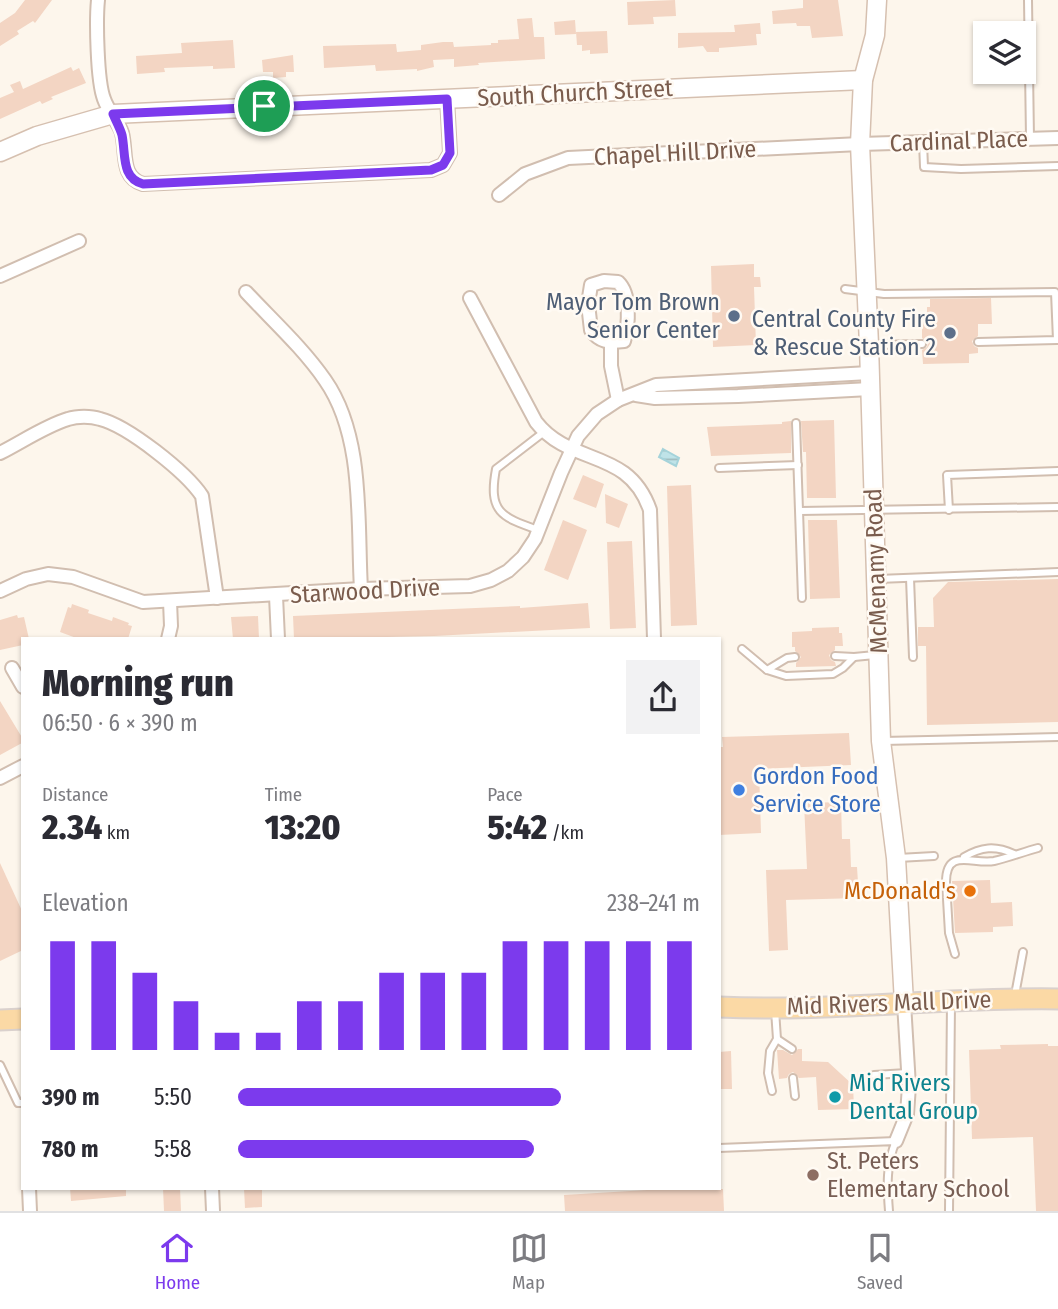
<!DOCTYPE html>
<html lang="en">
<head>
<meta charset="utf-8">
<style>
	body { margin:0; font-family:"Fira Sans Condensed",sans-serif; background:#f2f2f3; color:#2b2b33; height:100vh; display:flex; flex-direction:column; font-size:26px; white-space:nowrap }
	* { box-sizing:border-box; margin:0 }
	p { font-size:23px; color:#7c7c81 }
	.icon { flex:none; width:38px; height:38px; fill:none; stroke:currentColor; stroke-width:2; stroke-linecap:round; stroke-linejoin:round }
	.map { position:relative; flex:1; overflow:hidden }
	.panel { position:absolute; left:21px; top:637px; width:700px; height:553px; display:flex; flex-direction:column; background:#fff; border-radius:0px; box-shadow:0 2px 5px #0004 }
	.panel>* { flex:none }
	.fabs { position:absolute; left:973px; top:21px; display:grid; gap:14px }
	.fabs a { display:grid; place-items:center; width:63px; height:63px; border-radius:0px; background:#fff; box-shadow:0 2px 5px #0004; font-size:35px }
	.pin { position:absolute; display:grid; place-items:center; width:60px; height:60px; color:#fff; margin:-30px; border:4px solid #fff; border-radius:50%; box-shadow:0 2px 7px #0007 }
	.round { display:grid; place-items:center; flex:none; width:74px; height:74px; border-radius:0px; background:#f2f2f3 }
	.head { display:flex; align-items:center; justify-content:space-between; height:119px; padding:0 21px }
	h1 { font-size:38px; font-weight:800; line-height:52px }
	.metrics { display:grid; grid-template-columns:repeat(3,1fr); gap:10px; height:119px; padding:7px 21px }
	.metrics div { display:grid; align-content:center }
	.metrics b { font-size:35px; font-weight:800 }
	.metrics small { font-size:19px; font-weight:400 }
	.metrics p { font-size:19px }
	.chart { height:196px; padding:14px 21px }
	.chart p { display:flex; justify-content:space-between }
	.chart svg { width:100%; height:126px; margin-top:7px; stroke:#7c3aed; stroke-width:6 }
	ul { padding:0 21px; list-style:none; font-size:23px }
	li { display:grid; grid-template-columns:112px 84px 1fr; align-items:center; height:52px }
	li i { height:18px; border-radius:9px; background:#7c3aed }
	.menu { display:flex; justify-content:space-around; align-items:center; height:98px; border-top:2px solid #e1e1e2; background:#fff; font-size:19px; color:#7c7c81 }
	.menu a { display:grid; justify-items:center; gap:4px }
	.menu .current { color:#7c3aed }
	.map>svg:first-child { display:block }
</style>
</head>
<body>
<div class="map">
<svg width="1058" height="1211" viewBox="0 0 1058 1211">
	<defs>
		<pattern id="water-rules" width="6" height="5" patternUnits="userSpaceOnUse" patternTransform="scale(1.75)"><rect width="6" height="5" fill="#bfe3e8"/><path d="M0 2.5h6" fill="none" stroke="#a0bbbe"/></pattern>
	</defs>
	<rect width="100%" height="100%" fill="#fdf6ec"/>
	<polygon fill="url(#water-rules)" stroke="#a5d3da" stroke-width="2" points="663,449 679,458 676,466 659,457"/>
	<g fill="#f3d5c3">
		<polygon points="25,0 52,0 35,23 33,21 17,31 19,34 0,46 0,23 15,13"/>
		<polygon points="675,0 676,16 653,17 654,24 628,25 627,2"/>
		<polygon points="803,0 838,0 843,36 812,38 810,26 797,26 796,23 773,24 772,11 803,8"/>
		<polygon points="532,18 534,37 544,37 545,59 478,63 479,65 454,67 454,59 433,60 434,67 417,71 417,69 376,71 375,65 324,68 323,46 396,44 397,52 421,50 421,45 443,42 453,42 454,47 491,45 491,43 498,43 498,40 519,39 517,19"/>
		<polygon points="575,20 576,34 555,35 554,22"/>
		<polygon points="760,23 761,34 756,34 757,45 719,48 719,52 707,52 703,46 678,48 678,33 735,32 734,25"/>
		<polygon points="607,31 608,53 590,54 590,50 582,51 582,45 577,45 576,32"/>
		<polygon points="233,40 235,68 213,69 213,66 164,68 165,72 137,74 136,56 182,53 181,43"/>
		<polygon points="293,55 294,72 286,72 286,77 273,78 273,72 263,72 262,60"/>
		<polygon points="71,67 73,71 79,68 86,83 51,97 53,99 42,104 40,101 0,119 0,98 14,92 10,85 20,81 23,89"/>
		<polygon points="754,264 754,277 760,277 761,287 754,287 756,345 713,347 711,266"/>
		<polygon points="991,298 992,324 978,324 978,336 972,341 974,346 978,348 978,353 969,354 969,363 923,364 922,350 927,347 928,343 922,338 922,313 927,313 927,307 930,307 930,299"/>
		<polygon points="834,420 836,498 807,498 806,452 803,452 801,421"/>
		<polygon points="791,421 791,453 711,456 707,427 782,424 782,422"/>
		<polygon points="583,475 604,484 596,508 573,499"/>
		<polygon points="691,485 697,625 671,626 667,486"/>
		<polygon points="605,494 628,504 619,528 606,523"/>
		<polygon points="563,520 587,530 568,580 544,570"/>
		<polygon points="808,520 837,520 840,598 810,599"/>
		<polygon points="632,541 636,628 610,629 607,542"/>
		<polygon points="1058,579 1058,722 927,725 926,646 918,646 918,627 934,627 933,598 948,582"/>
		<polygon points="588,603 590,628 434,636 294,639 293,616 520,606 520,608"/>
		<polygon points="72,604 89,610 88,613 112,621 113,617 129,623 128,625 132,626 128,639 79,639 60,632 68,607 71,608"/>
		<polygon points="17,615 18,618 24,617 29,639 23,639 23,645 0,650 0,620"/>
		<polygon points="258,616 259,639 233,639 231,617"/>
		<polygon points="839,627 839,633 842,633 843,646 835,646 835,650 829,655 831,660 835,662 836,666 796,667 796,663 801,657 795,651 795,647 792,647 792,632 812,631 812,628"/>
		<polygon points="0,701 23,739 21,740 22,743 0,755"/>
		<polygon points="849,733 851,765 759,769 761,833 719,835 719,747 723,747 722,737"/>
		<polygon points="841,802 842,839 850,839 851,867 857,867 859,898 786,900 788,950 769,951 766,870 807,869 804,803"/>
		<polygon points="0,863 23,913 23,950 0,961"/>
		<polygon points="990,880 991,903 1012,902 1013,926 993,927 993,932 955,933 952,881"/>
		<polygon points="1048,1044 1048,1046 1058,1046 1058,1211 1036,1211 1033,1137 972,1139 969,1050 1001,1049 1000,1045"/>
		<polygon points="798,1049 802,1049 802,1061 828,1062 853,1085 854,1109 818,1110 816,1077 799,1078 793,1072 789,1074 787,1078 779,1079 777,1050 783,1050 792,1055"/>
		<polygon points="731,1051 732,1089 719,1089 719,1052"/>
		<polygon points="70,1188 126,1188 126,1196 71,1201"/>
		<polygon points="163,1188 180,1188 181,1211 164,1211"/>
		<polygon points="244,1188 262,1188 262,1207 245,1208"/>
		<polygon points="680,1188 723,1189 724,1211 565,1211 564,1195"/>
	</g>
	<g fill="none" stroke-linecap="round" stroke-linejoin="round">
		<defs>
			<g id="lane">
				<polyline points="1028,0 1030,138"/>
				<polyline points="923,142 924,167 961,169 1058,166"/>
				<polyline points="845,289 884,294 1055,292 1057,340 978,342"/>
				<polyline points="872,345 922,344"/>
				<polyline points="796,423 802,598"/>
				<polyline points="719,468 798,465"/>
				<polyline points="949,510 947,475 1058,471"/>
				<polyline points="800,511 1058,507"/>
				<path d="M538,530C501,517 488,512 496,469L544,432"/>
				<polyline points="910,578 913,657"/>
				<polyline points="878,579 1058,572"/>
				<polyline points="742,649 767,670 786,676 833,674 843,668 854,657 875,655"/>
				<polyline points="835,656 854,657"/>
				<polyline points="767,670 787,658 795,657"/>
				<polyline points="883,741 1058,737"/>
				<path d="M964,857C981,847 995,845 1014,854"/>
				<polyline points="898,858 934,856"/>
				<path d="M955,954L949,933L946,882C946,847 973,865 994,861C1008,858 1023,852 1038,848"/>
				<polyline points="1015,995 1023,952"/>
				<polyline points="777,1039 792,1049"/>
				<polyline points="0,1065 18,1103 23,1103"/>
				<polyline points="874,1075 907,1073"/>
				<polyline points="793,1078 795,1096"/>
				<polyline points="772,1091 768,1073 770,1051 777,1039 775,1010"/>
				<path d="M719,1148L896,1141C886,1164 887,1186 889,1211"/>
				<polyline points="949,1211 951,1003"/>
			</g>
			<g id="street">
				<path d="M98,0C96,20 97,81 104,99C108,111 118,121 122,133C127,153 120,177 143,184L431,170L443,165L450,153L447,98"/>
				<polyline points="499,195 525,174 568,158 860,144 1058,138"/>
				<polyline points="0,276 79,241"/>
				<path d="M604,281L618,282C631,294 629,325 624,341C609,343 599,342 591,330L588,304L591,285Z"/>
				<path d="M246,292C272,320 303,348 325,380C365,437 357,523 361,589"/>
				<path d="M470,298L536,422C571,467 628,447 650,510L654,639"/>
				<polyline points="611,343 611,366 618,400"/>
				<polyline points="636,395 655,398 738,396 870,389"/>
				<path d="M0,453C22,442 45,426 68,419C77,416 91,416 100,419C128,426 186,472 202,496L217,598"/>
				<polyline points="0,591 26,579 48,574 73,577 143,602 361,589 470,586 491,580 508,571 523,557 535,539 561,473 578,436 597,414 618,400 656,385 869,373"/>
				<polyline points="276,596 278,639"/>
				<polyline points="168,639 171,626 170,601"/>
				<polyline points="12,668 23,687"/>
				<polyline points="0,778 23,766"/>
				<polyline points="896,1141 907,1114 909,1086 904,1003"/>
				<polyline points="29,1188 30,1211"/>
				<polyline points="212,1188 213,1211"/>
			</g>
			<g id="secondary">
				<polyline points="877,0 875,35 863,80 860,144 869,345 881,741 896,858 904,1003"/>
				<polyline points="0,152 37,136 113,114 863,80"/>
			</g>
			<g id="primary">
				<path d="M719,1007C832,1012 945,997 1058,999"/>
				<polyline points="0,1020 23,1019"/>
			</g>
		</defs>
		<use href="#lane" stroke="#d1beb0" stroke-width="10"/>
		<use href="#street" stroke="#d1beb0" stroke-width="16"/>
		<use href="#secondary" stroke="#d6c0b0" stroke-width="21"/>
		<use href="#primary" stroke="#dad1cd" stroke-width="23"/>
		<use href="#lane" stroke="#fff" stroke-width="6"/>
		<use href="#street" stroke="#fff" stroke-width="12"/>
		<use href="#secondary" stroke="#fff" stroke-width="18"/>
		<use href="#primary" stroke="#fbd9a5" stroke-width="19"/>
	</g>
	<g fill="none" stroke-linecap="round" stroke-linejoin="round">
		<defs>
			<path id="route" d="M447,99L450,153L443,165L431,170L143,184C121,178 126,155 122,135C120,128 116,121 113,114Z"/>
		</defs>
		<use href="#route" stroke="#fff" stroke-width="14"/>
		<use href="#route" stroke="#7c3aed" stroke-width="9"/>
	</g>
	<g fill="#5c6f8a" stroke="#fffaf3" stroke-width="2.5">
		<circle cx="734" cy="316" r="7"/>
		<circle cx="950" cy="333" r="7"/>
	</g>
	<circle fill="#3f7fe0" stroke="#fffaf3" stroke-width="2.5" cx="739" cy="790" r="7"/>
	<circle fill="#e8710a" stroke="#fffaf3" stroke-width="2.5" cx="970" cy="891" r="7"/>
	<circle fill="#0f9aa8" stroke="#fffaf3" stroke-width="2.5" cx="835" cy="1097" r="7"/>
	<circle fill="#8d6e63" stroke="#fffaf3" stroke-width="2.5" cx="813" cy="1175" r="7"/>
	<g text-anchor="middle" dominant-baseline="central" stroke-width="5" stroke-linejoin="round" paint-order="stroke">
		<g font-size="24" fill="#7a5c4d" stroke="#fffaf3">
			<text transform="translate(575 93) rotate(-3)">South Church Street</text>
			<text transform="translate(959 141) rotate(-2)">Cardinal Place</text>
			<text transform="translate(675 153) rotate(-3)">Chapel Hill Drive</text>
			<text transform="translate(876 571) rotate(-92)">McMenamy Road</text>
			<text transform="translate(365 591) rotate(-3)">Starwood Drive</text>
			<text transform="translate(889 1003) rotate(-2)">Mid Rivers Mall Drive</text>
		</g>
		<g font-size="24" fill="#4e5e75" stroke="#fffaf3" text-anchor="end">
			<text x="720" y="302">Mayor Tom Brown<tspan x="720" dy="28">Senior Center</tspan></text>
			<text x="936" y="319">Central County Fire<tspan x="936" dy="28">&amp; Rescue Station 2</tspan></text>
		</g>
		<g font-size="24" fill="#366cbe" stroke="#fffaf3" text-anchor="start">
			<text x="753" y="776">Gordon Food<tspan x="753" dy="28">Service Store</tspan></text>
		</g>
		<g font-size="24" fill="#c56008" stroke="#fffaf3" text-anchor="end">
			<text x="956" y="891">McDonald's</text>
		</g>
		<g font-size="24" fill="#0d838f" stroke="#fffaf3" text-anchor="start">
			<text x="849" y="1083">Mid Rivers<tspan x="849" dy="28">Dental Group</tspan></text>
		</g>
		<g font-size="24" fill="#785e54" stroke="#fffaf3" text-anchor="start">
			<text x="827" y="1161">St. Peters<tspan x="827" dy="28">Elementary School</tspan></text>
		</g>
	</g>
</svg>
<div class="fabs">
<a><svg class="icon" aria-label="layers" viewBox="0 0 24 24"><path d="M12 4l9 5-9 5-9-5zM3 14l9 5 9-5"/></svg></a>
</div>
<div class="pin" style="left:264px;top:106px;background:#1e9e55"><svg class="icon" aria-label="arrive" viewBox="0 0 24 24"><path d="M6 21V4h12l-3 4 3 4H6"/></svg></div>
<section class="panel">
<div class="head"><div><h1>Morning run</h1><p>06:50 · 6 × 390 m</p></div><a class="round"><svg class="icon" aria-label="share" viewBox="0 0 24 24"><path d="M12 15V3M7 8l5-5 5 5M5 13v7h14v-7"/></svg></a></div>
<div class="metrics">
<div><p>Distance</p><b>2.34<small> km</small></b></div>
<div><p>Time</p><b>13:20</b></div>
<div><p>Pace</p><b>5:42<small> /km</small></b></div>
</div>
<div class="chart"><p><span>Elevation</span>238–241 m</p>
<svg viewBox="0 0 160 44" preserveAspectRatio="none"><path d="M5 44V6M15 44V6M25 44V17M35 44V27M45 44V38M55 44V38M65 44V27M75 44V27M85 44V17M95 44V17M105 44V17M115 44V6M125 44V6M135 44V6M145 44V6M155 44V6"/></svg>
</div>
<ul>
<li><b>390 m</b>5:50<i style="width:70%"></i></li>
<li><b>780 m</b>5:58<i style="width:64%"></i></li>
</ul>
</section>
</div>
<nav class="menu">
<a class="current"><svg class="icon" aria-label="home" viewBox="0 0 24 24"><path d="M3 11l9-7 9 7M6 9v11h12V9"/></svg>Home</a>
<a><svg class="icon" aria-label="map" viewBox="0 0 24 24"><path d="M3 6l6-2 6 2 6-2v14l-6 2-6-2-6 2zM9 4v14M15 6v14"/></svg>Map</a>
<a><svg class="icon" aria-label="saved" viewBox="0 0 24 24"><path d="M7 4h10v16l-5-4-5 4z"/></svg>Saved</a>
</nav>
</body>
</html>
